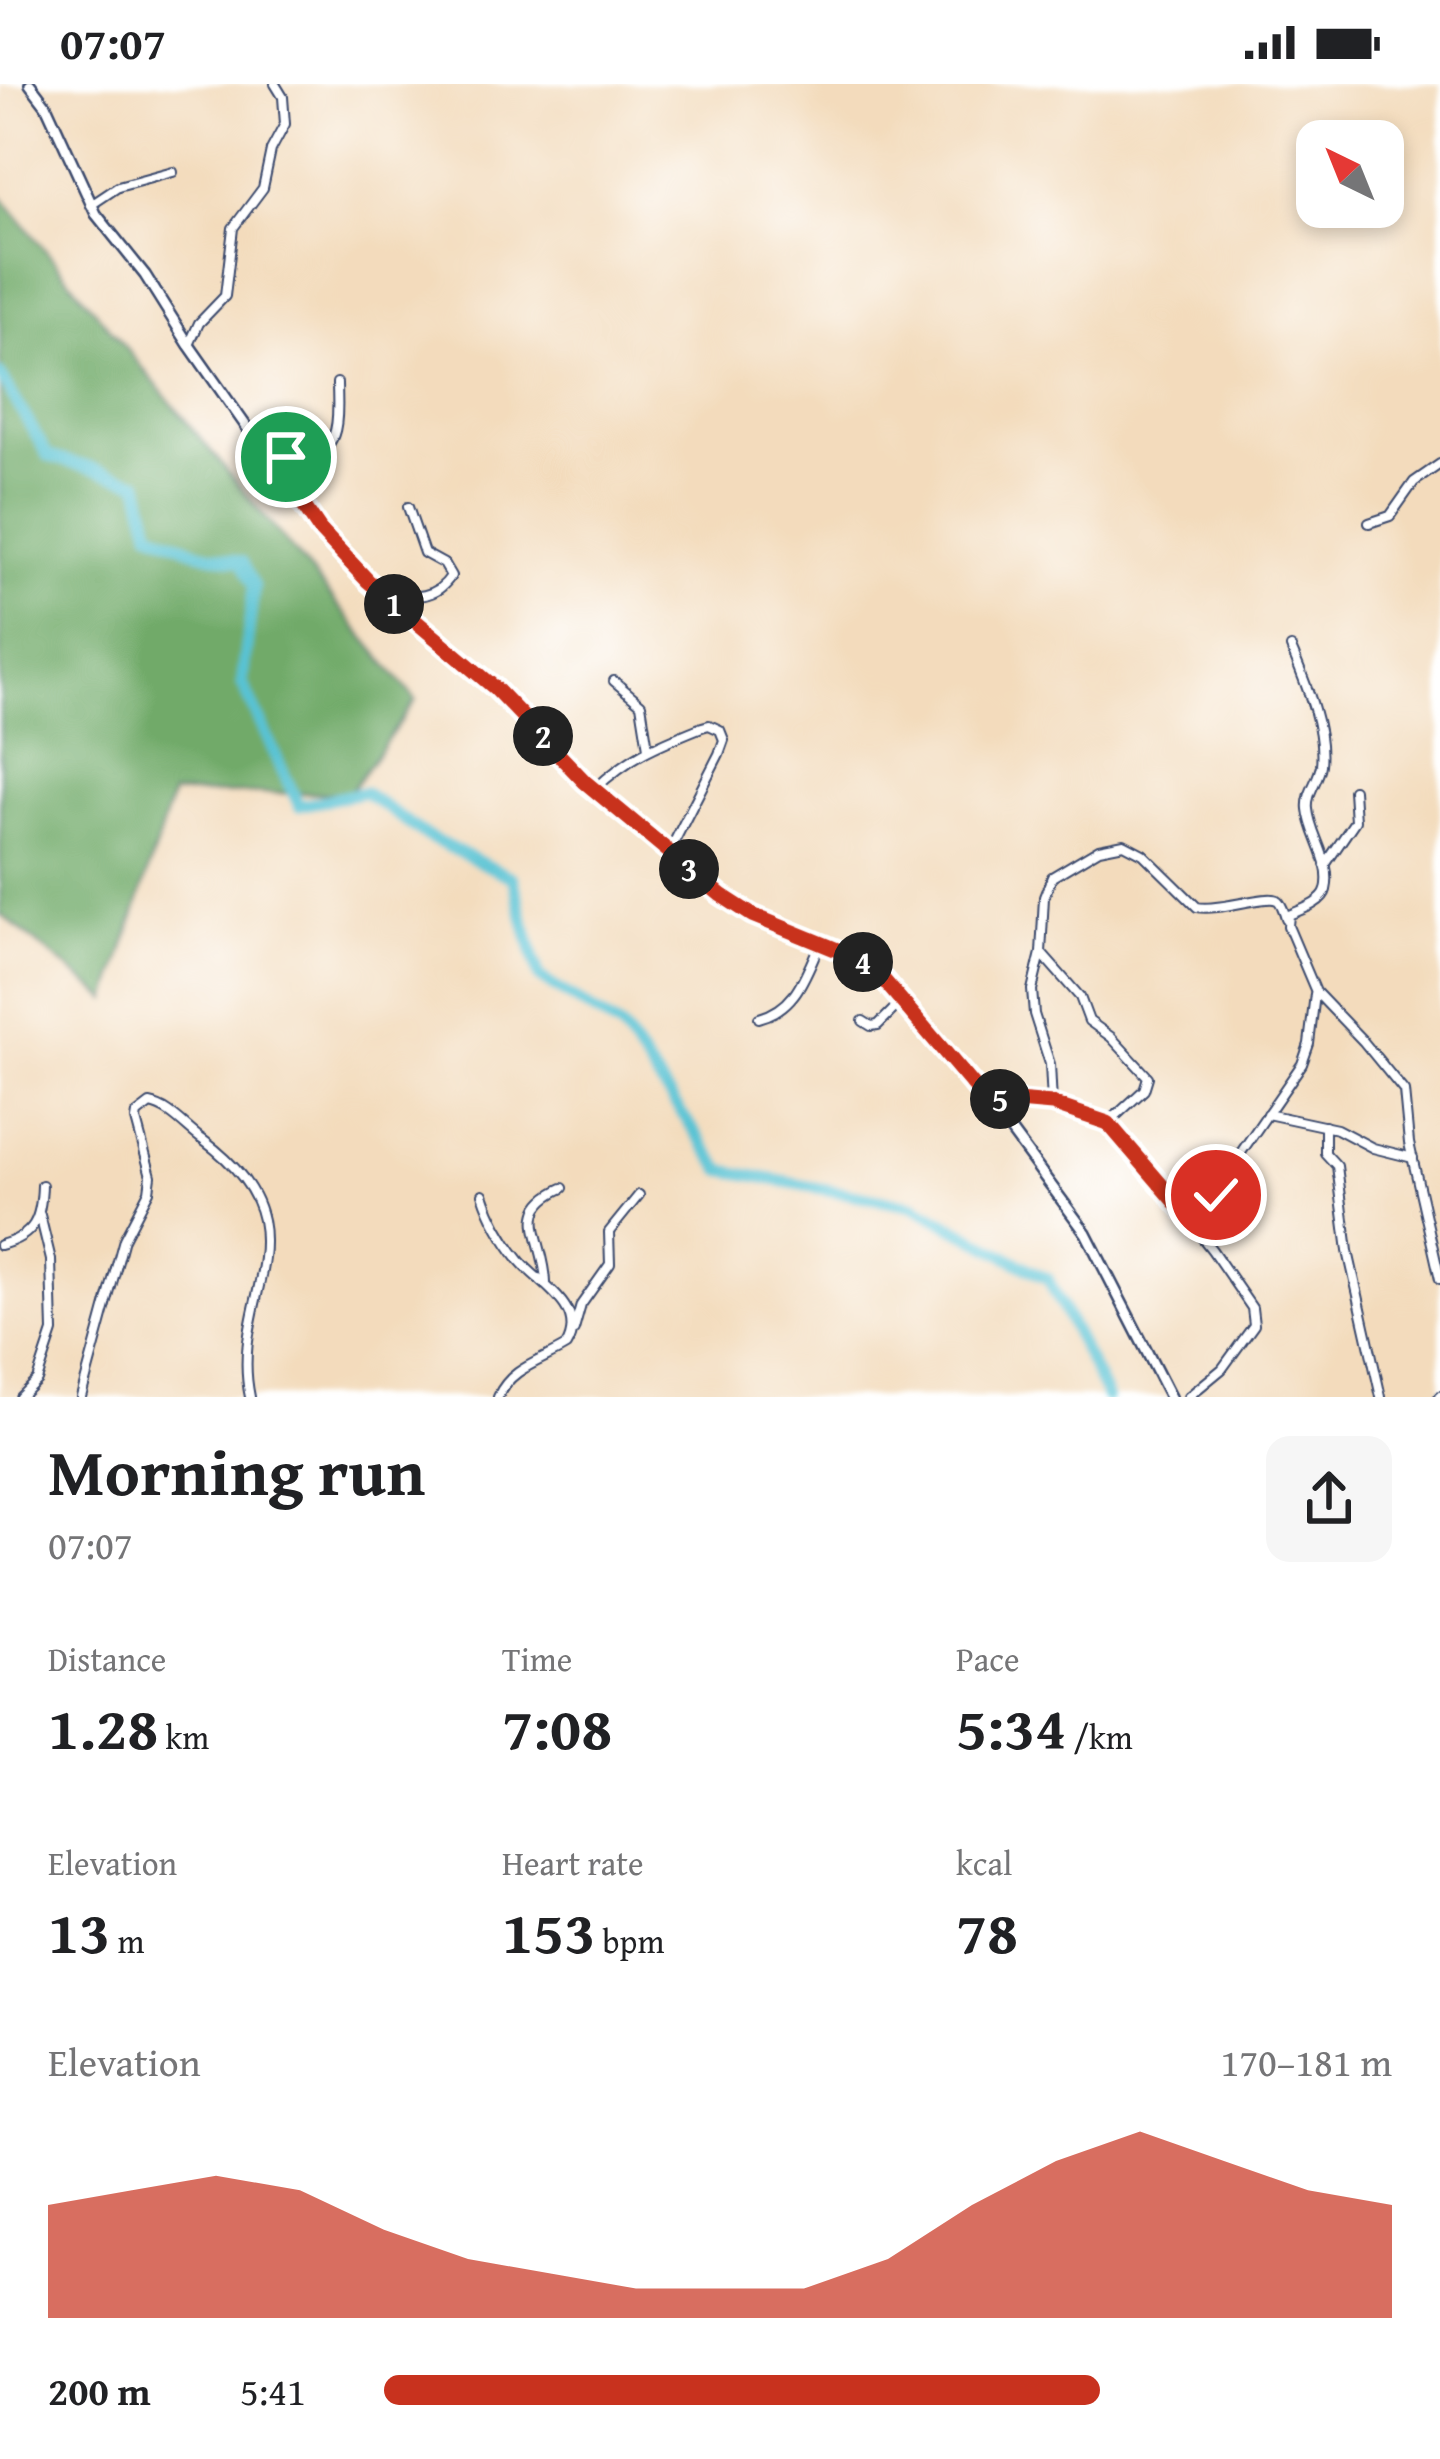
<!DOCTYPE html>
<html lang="en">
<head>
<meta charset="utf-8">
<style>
	body { margin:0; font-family:"Gentium Book Plus",serif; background:#f6f6f6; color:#202124; height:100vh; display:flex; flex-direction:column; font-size:45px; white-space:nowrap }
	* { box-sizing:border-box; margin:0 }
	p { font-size:39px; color:#757577 }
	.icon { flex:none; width:66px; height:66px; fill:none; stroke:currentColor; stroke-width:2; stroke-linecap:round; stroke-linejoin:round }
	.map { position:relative; height:1313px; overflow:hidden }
	.panel { display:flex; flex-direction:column; background:#fff; flex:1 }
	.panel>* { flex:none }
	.needle { width:78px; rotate:317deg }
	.tools { position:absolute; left:1296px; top:36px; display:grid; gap:24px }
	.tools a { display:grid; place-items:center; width:108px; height:108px; border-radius:24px; background:#fff; box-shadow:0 6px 18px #0003; font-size:60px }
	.pin { position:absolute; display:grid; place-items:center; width:102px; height:102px; color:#fff; margin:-51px; border:6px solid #fff; border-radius:50%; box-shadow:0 3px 12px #0007 }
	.km { position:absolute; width:60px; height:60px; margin:-30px; border-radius:50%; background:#222; color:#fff; font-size:33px; line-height:60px; text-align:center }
	.round { display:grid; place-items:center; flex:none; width:126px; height:126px; border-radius:24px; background:#f6f6f6 }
	.headline { display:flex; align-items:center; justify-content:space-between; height:204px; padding:0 48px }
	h1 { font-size:66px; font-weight:800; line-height:90px }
	.figures { display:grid; grid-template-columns:repeat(3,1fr); gap:18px; height:204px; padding:12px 48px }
	.figures div { display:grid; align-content:center }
	.figures b { font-size:60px; font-weight:800 }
	.figures small { font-size:33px; font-weight:400 }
	.figures p { font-size:33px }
	.chart { height:336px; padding:24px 48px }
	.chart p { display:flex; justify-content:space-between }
	.chart svg { width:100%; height:216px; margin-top:12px; fill:#c8321e; opacity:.7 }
	ul { padding:0 48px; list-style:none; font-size:39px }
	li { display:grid; grid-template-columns:192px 144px 1fr; align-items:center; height:90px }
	li i { height:30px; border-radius:15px; background:#c8321e }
	.status { display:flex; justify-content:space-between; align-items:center; height:84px; padding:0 60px; background:#fff; direction:ltr }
	.status svg { height:33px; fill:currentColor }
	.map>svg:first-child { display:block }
</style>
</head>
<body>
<div class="status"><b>07:07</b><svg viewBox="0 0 49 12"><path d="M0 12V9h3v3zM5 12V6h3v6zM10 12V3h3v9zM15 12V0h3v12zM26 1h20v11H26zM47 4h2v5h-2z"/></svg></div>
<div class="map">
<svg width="1440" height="1313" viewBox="0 0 1440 1313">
	<rect width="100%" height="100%" fill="#fff"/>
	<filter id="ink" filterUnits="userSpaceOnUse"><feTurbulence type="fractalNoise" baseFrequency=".00833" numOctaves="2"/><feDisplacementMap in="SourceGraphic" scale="24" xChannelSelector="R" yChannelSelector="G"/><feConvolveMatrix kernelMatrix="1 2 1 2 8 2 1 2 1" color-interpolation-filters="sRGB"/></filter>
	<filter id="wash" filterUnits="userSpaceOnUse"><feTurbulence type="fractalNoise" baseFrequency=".004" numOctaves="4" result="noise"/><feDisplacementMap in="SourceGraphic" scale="48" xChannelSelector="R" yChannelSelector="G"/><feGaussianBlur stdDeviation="2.7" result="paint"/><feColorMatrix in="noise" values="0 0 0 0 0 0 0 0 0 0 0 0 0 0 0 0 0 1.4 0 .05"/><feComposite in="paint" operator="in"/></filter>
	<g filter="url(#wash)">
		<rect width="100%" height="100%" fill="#f3dbbc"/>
		<polygon fill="#71aa69" stroke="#466c64" stroke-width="3" points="0,111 416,616 349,709 172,710 108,916 0,830"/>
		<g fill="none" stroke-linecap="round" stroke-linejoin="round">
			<polyline stroke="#58c2d3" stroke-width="12" points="0,290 48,372 139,398 151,447 198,468 242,478 254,502 242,599 299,722 364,708 428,753 513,794 539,893 622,945 722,1086 915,1122 1048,1195 1107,1313"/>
		</g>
	</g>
	<g filter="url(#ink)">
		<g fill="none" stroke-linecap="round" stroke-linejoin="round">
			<defs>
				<g id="minor">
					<polyline points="91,121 118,103 173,88"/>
					<polyline points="189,261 199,239 225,212 233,144 263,104 271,66 285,40 283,13 275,0"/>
					<path d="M275,379C289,372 299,374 314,370C343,362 337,322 337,299"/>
					<polyline points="1369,439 1390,432 1414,398 1440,380"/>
					<path d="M382,508C411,512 433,519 451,492L444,480L424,469L408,423"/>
					<path d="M1291,564C1305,598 1325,643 1321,681C1319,696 1306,709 1308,725C1310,751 1333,778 1326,806C1323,819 1300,826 1289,831L1288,842L1316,908L1363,957L1404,1007L1409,1059L1440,1195"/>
					<polyline points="614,597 641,620 648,664"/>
					<path d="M594,706C629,672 657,661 702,643L709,641L720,646L724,656L719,670L669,768"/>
					<polyline points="1325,781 1355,737 1353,706"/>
					<polyline points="1042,870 1080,913 1089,937 1111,953 1148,993 1144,1006 1108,1039"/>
					<path d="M759,934C797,924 805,891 820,859"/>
					<polyline points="863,937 871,942 878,941 902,917"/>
					<polyline points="985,1014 1052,1020 1113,1042 1212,1166 1252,1224 1254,1241 1222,1285 1188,1313"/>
					<path d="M1052,1020L1050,980L1034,930L1032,906L1041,869L1044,813L1052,793L1099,765L1124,760L1143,770L1197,823C1217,828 1267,810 1277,816C1281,818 1285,830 1286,834"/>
					<polyline points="1267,1030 1337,1045 1373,1064 1413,1074"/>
					<polyline points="1325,1042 1325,1069 1337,1082 1348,1167 1381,1313"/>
					<path d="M483,1110C491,1135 503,1156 520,1177C540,1201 588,1224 566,1262C542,1277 510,1284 498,1313"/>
					<polyline points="1193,1139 1213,1115 1220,1099 1302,980 1309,960 1315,910"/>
					<path d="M0,1161C35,1152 41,1135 42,1101"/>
					<path d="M546,1199C545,1154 512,1127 563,1104"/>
					<polyline points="574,1246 581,1221 610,1180 609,1148 639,1111"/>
					<polyline points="20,1313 37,1296 53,1248 51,1176 40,1131"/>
					<path d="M81,1313L124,1155L149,1107L151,1092L136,1036L137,1030L150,1020C169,1023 186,1044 203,1056C323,1144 228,1212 250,1313"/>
					<polyline points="1439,1313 1440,1312"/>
				</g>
				<polyline id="tertiary" points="30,0 46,21 96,130 145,191 189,261 319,446 411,536 508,616 594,706 721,811 768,840 852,872 883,894 1002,1035 1086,1149 1170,1313"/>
			</defs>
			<use href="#minor" stroke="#3b496c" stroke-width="12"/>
			<use href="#tertiary" stroke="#3b496c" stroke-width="14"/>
			<use href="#minor" stroke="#fff" stroke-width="8"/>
			<use href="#tertiary" stroke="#fff" stroke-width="9"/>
		</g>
	</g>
	<g fill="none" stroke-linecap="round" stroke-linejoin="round" filter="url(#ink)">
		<defs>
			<polyline id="route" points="286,373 275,379 320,446 368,497 495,604 585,698 721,811 752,831 852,872 876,887 984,1014 1052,1020 1108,1039 1193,1138 1216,1111"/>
		</defs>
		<use href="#route" stroke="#fff" stroke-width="24"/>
		<use href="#route" stroke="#c8321e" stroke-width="15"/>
	</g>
</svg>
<div class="tools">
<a><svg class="needle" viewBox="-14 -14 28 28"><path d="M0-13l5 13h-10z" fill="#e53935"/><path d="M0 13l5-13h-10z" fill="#757577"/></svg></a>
</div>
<div class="pin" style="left:286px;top:373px;background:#1e9e55"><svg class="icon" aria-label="arrive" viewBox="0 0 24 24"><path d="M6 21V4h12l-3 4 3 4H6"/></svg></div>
<div class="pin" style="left:1216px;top:1111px;background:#d93025"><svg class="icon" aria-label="check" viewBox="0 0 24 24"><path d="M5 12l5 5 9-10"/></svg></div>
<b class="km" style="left:394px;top:520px">1</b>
<b class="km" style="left:543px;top:652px">2</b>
<b class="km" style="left:689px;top:785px">3</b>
<b class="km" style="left:863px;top:878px">4</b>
<b class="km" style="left:1000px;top:1015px">5</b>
</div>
<section class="panel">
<div class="headline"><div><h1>Morning run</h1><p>07:07</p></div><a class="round"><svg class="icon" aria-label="share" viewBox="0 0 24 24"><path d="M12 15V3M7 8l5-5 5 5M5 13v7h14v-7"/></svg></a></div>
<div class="figures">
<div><p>Distance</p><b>1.28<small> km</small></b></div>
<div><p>Time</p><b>7:08</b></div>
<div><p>Pace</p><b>5:34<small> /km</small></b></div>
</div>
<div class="figures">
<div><p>Elevation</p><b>13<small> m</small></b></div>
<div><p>Heart rate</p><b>153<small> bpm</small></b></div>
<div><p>kcal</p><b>78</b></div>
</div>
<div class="chart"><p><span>Elevation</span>170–181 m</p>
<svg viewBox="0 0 160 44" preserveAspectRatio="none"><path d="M0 44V21L10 18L20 15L30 18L40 26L50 32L60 35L70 38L80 38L90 38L100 32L110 21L120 12L130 6L140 12L150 18L160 21V44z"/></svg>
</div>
<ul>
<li><b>200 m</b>5:41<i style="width:71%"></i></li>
</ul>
</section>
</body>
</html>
